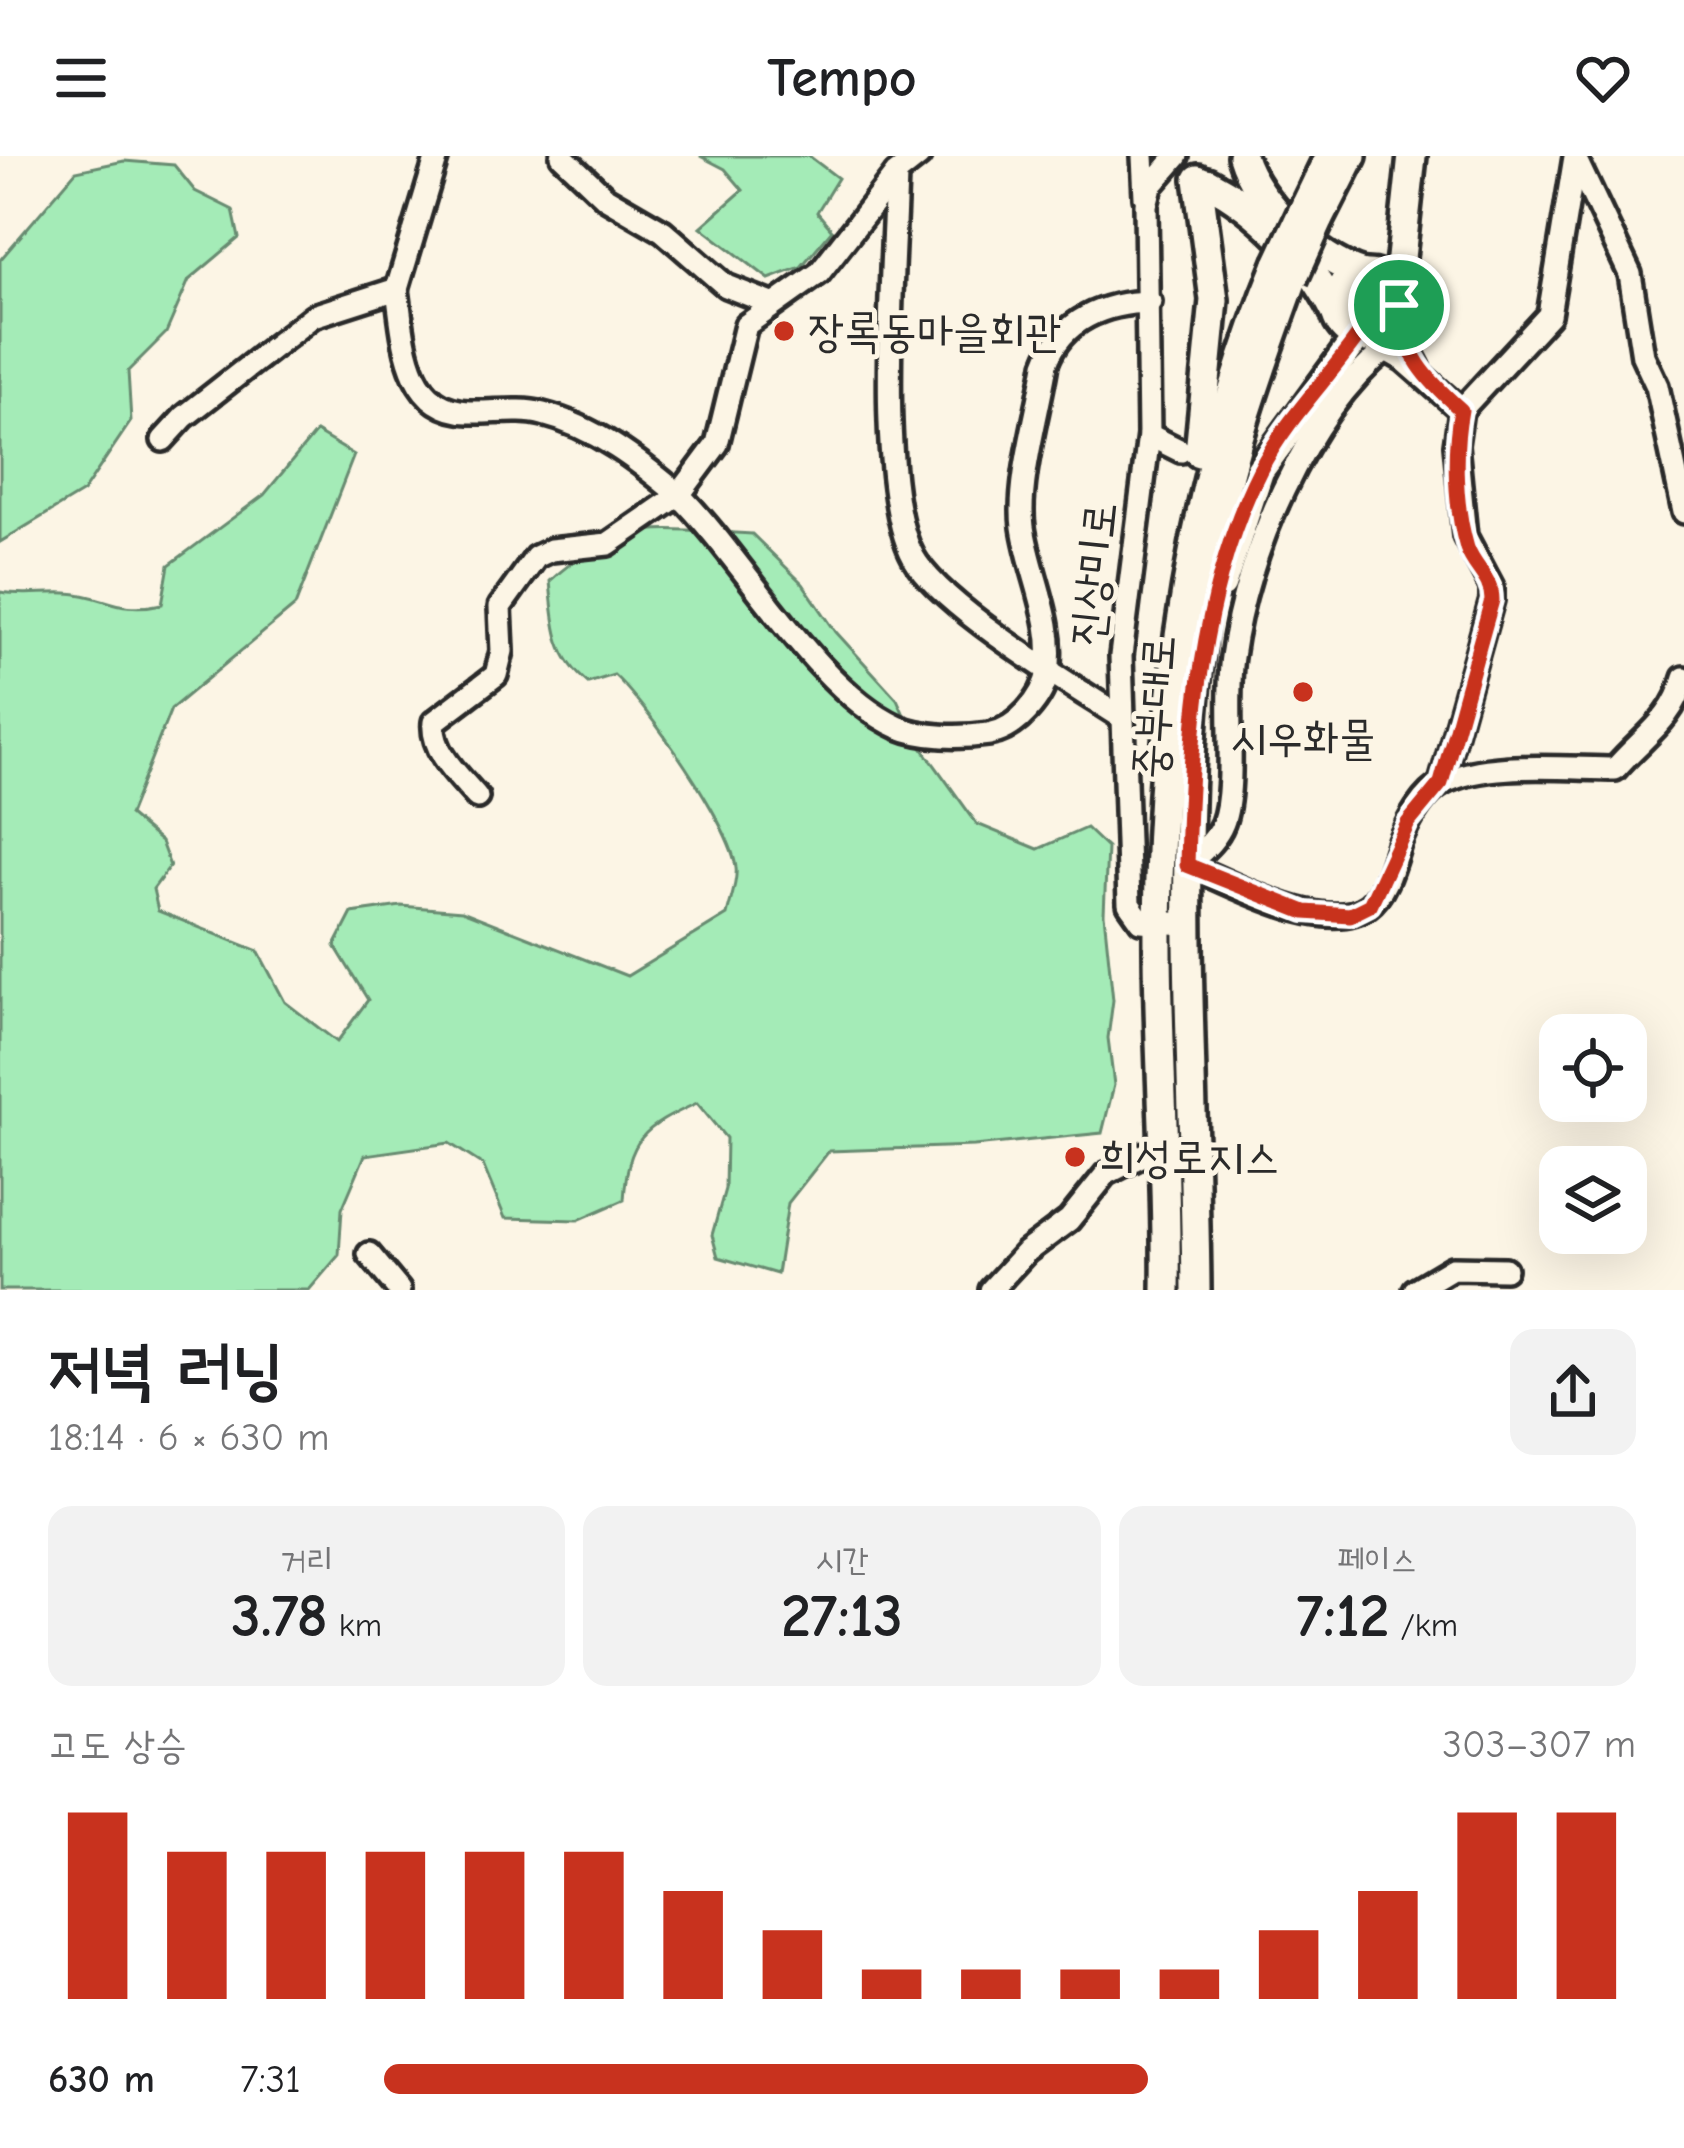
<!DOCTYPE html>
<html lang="ko">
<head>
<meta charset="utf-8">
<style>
	body { margin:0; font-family:"Comic Neue","Poor Story",sans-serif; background:#f2f2f2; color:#202124; height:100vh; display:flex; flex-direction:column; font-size:45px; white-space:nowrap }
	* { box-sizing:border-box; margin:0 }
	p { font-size:39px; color:#757577 }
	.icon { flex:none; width:66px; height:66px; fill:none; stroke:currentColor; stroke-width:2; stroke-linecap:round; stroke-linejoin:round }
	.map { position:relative; height:1134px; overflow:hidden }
	.drawer { display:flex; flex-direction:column; background:#fff; flex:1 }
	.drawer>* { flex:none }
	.tools { position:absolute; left:1539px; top:858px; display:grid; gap:24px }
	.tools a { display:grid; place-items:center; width:108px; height:108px; border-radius:24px; background:#fff; box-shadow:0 12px 48px #0002; font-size:60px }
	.pin { position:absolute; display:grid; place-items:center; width:102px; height:102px; color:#fff; margin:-51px; border:6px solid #fff; border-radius:50%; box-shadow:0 3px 12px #0007 }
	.round { display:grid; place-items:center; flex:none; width:126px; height:126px; border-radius:24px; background:#f2f2f2 }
	.headline { display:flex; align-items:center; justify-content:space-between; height:204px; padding:0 48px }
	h1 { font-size:66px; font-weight:700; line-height:90px }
	.metrics { display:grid; grid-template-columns:repeat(3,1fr); gap:18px; height:204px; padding:12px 48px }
	.metrics div { display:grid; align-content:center; border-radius:24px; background:#f2f2f2; text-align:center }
	.metrics b { font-size:60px; font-weight:700 }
	.metrics small { font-size:33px; font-weight:400 }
	.metrics p { font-size:33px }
	.chart { height:336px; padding:24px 48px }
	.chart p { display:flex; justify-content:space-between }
	.chart svg { width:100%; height:216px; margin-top:12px; stroke:#c8321e; stroke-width:6 }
	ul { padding:0 48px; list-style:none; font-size:39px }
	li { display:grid; grid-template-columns:192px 144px 1fr; align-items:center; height:90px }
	li i { height:30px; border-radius:15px; background:#c8321e }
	header { display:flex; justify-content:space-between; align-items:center; height:156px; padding:0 48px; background:#fff; font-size:54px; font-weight:700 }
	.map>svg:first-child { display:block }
</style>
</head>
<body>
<header><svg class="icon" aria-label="menu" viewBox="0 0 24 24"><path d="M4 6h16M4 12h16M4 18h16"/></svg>Tempo<svg class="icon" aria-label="heart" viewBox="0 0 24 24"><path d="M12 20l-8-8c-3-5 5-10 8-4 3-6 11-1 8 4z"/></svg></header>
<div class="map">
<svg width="1684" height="1134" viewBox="0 0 1684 1134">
	<rect width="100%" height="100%" fill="#fcf5e5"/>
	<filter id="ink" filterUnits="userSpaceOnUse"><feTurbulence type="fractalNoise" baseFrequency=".00833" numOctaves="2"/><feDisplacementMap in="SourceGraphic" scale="24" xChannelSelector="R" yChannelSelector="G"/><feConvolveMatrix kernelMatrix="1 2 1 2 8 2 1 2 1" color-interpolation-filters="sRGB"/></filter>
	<g filter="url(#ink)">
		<g fill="#a4ebb7" stroke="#688b71" stroke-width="3">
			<polygon points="700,0 809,0 838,22 817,56 832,74 801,111 769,123 701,71 743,34 725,13"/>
			<polygon points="124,5 174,9 195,35 233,54 239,82 189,124 166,177 128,215 131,265 83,336 0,386 0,104 76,15"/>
			<path d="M316,276L354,299L295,450L171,553L129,659L161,686L170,710L153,733L158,755L258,795L285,846L337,886L368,844L335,790L352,757L401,750L462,755L627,820L727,759C730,745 738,725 736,712C731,669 646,548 614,519L588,527C554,499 554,467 550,425C623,358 660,374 752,378L803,428L836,476L897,543L913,579L977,668L1038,693L1086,672L1107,692L1104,758L1113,844L1108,882L1114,929L1102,977L974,990L829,995L788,1047L777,1118L718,1101L712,1079L725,1033L726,982L697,947C643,972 628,982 624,1044L578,1064L505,1062L483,1009L449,987L365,999L342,1053L339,1099L309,1134H0V436C24,440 44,436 67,437C106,439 117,458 162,448L169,409L264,339Z"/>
		</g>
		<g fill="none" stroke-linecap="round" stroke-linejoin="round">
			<defs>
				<g id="minor">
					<polyline points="562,0 606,42 663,75 726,130 772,148"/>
					<polyline points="1143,0 1145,41"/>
					<polyline points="1177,0 1151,30 1146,49 1149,279 1121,500 1129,748 1141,765 1186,768"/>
					<polyline points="1576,4 1630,118 1643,200 1657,230 1684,356"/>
					<path d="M896,18C894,105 873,343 917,407C950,456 1068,527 1121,561"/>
					<polyline points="397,133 437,0"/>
					<polyline points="1399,149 1404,184 1418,211"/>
					<polyline points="1365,182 1404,204 1461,254"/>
					<path d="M1386,193C1304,261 1246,398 1232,501C1225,547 1237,631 1223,667C1216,685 1201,696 1187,709C1230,726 1326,781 1368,750C1386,737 1393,706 1400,685C1409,664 1422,638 1443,627C1485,604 1568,613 1615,613C1642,581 1673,565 1684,522"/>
					<polyline points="1149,279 1181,295"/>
					<path d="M163,284L184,261L313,160L397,133C404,182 405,254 469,256C494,257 519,252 543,258C595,271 639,305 679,339L717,288L746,169L819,117L896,18L919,0"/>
					<polyline points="1441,627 1492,444 1492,431 1465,380 1456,289 1461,254 1549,159 1575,1"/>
					<path d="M477,641C459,620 431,595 434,566L496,519L502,495L500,451L536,401L551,394L608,388L679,339C743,402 817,535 898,571C924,582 961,582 989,578C1016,574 1044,542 1048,515C1056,467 1030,419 1023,371C1017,327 1039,254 1046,208C1062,163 1105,147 1150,146"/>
					<polyline points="369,1098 399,1134"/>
					<polyline points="991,1134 1026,1096 1069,1064 1106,1018 1165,988"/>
					<polyline points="1415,1134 1452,1112 1505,1113"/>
				</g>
				<g id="major">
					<path d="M1242,0C1256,47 1317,104 1363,118"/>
					<polyline points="1198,23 1214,144 1199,297"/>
					<path d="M1207,26C1259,53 1309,104 1335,156"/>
					<polyline points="1305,50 1329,0"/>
					<polyline points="1319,65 1352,0"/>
					<circle cx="1367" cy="150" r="32"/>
					<polyline points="1397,139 1412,0"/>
					<polyline points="1222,428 1260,314 1358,180"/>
					<path d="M1166,1134C1168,1012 1157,890 1158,769C1161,541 1191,319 1278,108"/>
					<path d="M1196,1134C1194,885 1170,633 1214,386C1230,295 1262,209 1293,123"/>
				</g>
			</defs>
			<use href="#minor" stroke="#2b2b2b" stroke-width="30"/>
			<use href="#major" stroke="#2b2b2b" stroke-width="36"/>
			<use href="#minor" stroke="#fcf5e5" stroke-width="21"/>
			<use href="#major" stroke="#fcf5e5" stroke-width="27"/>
			<defs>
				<g id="major-bridge">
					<polyline points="1278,108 1305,50"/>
					<polyline points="1293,123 1319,65"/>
				</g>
			</defs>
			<use href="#major-bridge" stroke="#2b2b2b" stroke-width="36" stroke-linecap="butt"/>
			<use href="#major-bridge" stroke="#fcf5e5" stroke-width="27"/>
		</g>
	</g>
	<g fill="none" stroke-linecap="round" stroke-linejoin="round" filter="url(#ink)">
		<defs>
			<path id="route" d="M1399,149C1403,198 1426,223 1461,254C1453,296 1455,351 1467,392C1474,412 1492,422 1492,444L1441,627L1408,667L1370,749L1350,759L1305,756L1187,709C1190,578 1200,433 1260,314C1285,265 1326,225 1358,180L1385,176Z"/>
		</defs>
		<use href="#route" stroke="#fff" stroke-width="24"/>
		<use href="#route" stroke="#c8321e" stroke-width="15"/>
	</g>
	<g fill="#c8321e" stroke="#fcf5e5" stroke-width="4.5">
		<circle cx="784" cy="175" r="12"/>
		<circle cx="1303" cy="536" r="12"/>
		<circle cx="1075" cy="1001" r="12"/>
	</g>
	<g text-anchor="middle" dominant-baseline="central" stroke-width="10" stroke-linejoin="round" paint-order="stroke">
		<g font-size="45" fill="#2b2b2b" stroke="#fcf5e5" text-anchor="start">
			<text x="808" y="175">장록동마을회관</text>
			<text x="1303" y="582" text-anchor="middle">시우화물</text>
			<text x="1099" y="1001">희성로지스</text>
		</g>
		<g font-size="45" fill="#2b2b2b" stroke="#fcf5e5">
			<text transform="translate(1093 418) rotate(-84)">진상미로</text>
			<text transform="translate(1154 551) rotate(-86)">중부대로</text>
		</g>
	</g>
</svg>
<div class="tools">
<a><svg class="icon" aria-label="locate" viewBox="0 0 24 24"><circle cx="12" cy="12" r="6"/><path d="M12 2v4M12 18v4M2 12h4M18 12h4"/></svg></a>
<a><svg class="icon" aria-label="layers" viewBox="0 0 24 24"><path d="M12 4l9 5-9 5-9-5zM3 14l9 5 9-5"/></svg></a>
</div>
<div class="pin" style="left:1399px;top:149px;background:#1e9e55"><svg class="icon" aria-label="arrive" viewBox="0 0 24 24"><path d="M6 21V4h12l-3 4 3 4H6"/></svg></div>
</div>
<section class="drawer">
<div class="headline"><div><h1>저녁 러닝</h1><p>18:14 · 6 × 630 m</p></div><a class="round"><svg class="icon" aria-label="share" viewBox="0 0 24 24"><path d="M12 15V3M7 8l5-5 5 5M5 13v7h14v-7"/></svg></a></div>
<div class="metrics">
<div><p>거리</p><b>3.78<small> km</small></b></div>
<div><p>시간</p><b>27:13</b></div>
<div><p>페이스</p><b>7:12<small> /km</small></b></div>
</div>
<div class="chart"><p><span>고도 상승</span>303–307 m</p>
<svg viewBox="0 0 160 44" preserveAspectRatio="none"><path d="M5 44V6M15 44V14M25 44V14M35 44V14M45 44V14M55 44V14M65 44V22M75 44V30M85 44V38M95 44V38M105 44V38M115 44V38M125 44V30M135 44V22M145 44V6M155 44V6"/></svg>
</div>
<ul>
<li><b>630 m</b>7:31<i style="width:61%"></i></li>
</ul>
</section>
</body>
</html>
